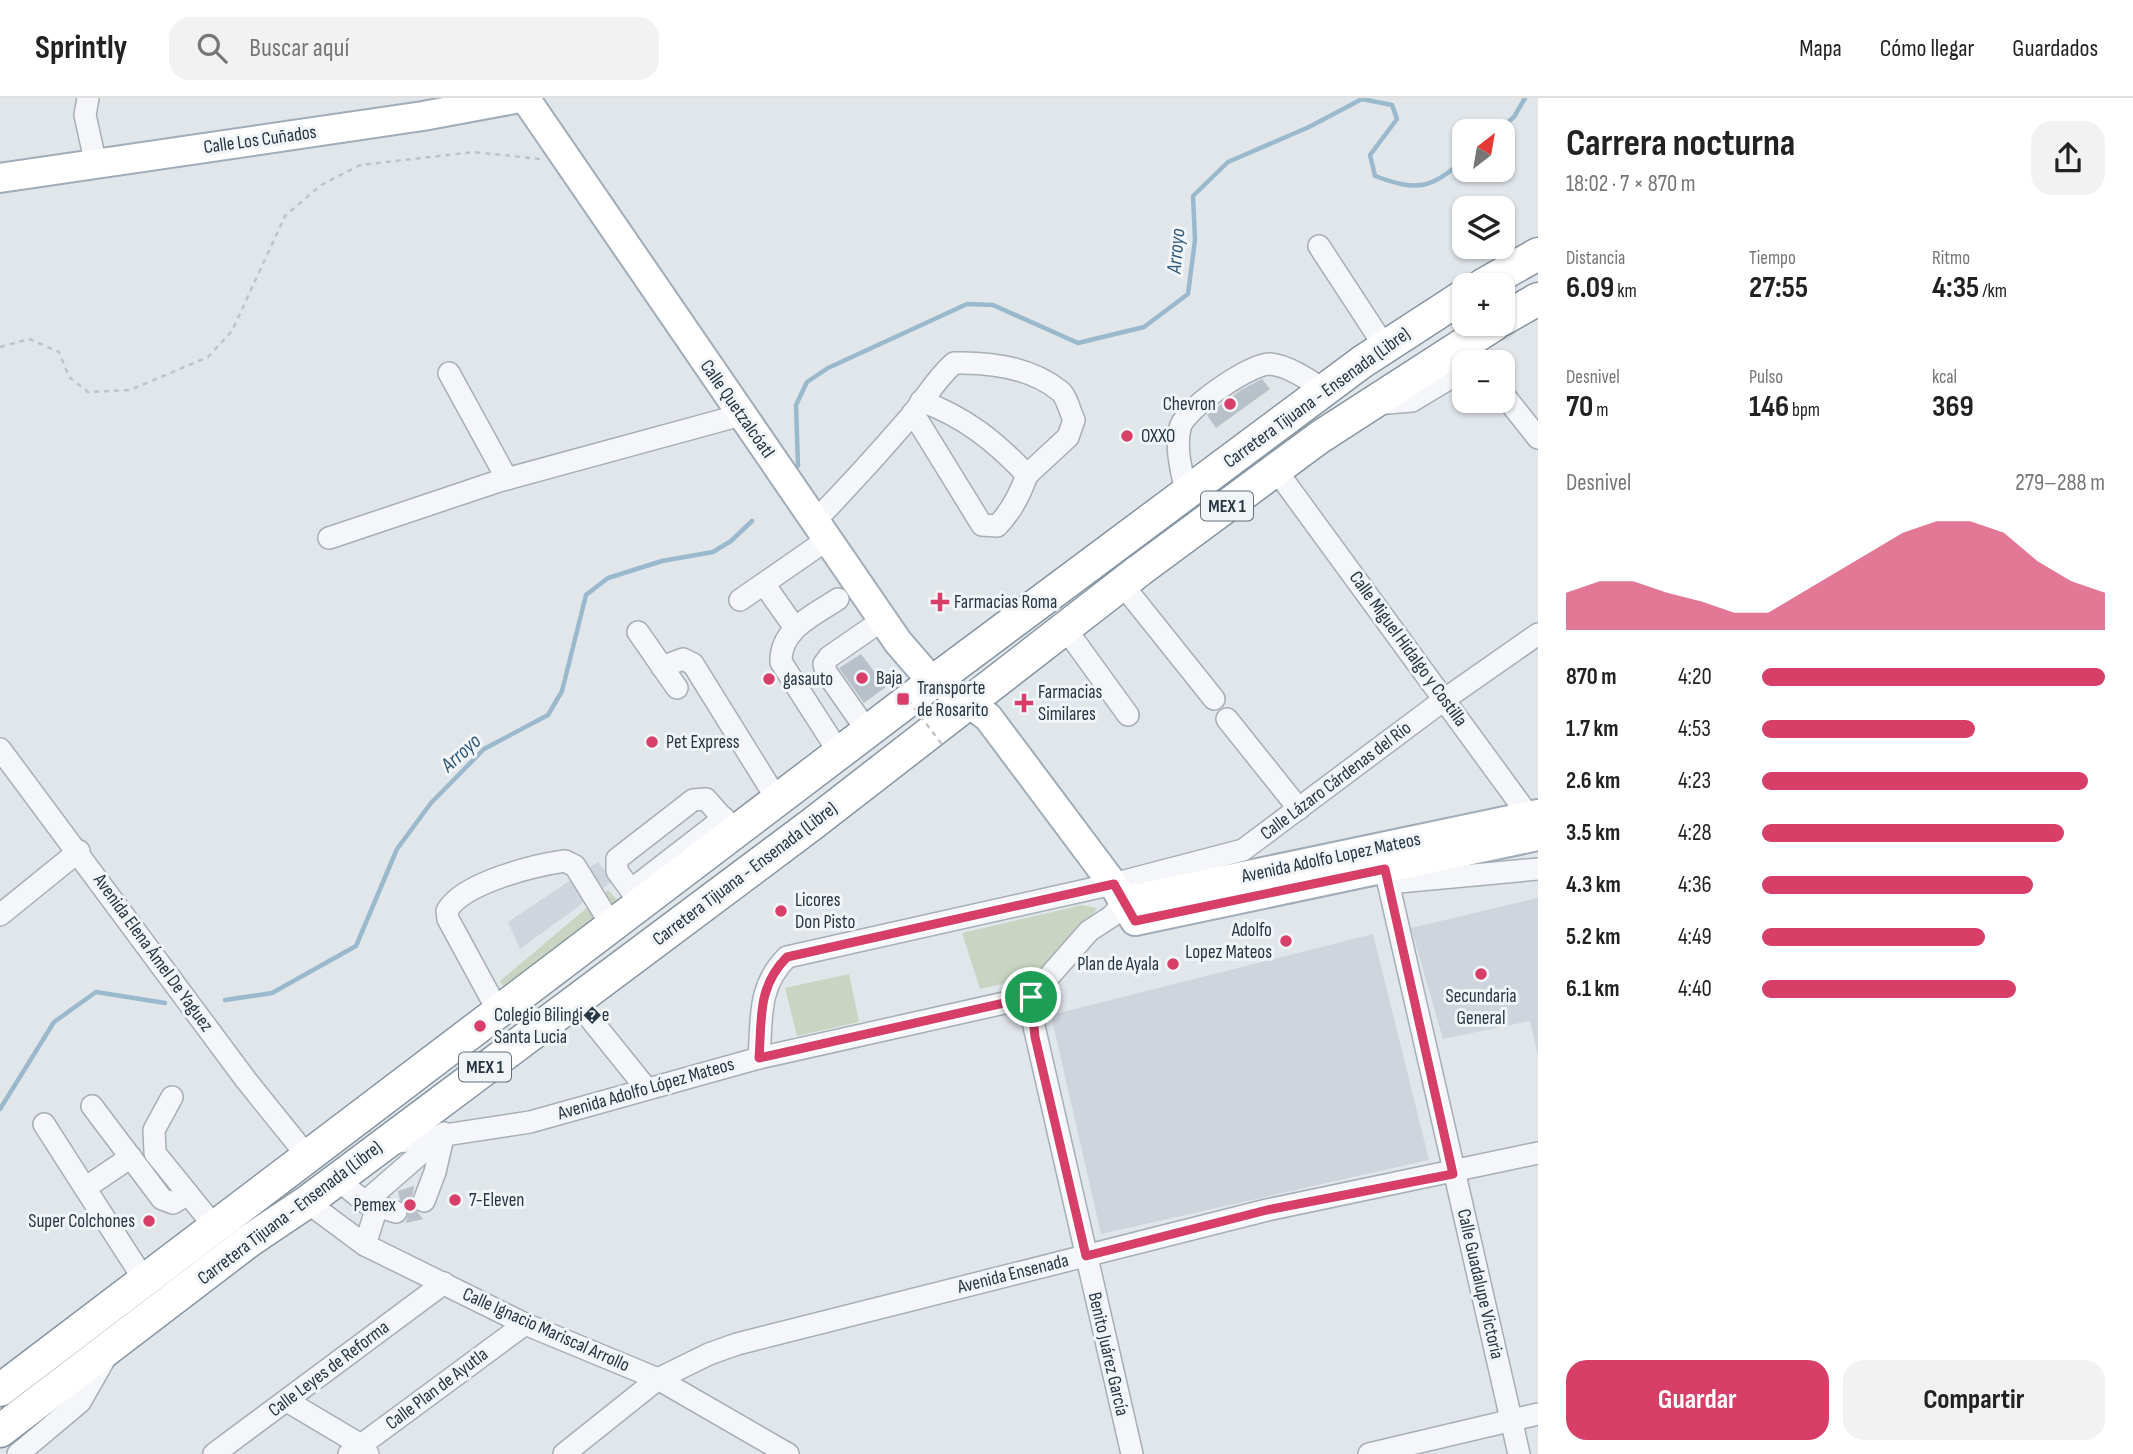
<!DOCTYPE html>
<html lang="es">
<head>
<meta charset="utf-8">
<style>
	body { margin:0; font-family:"Sofia Sans Condensed",sans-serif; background:#f2f2f2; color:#222; height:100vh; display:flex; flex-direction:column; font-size:26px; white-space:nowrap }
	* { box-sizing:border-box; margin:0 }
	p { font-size:23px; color:#767676 }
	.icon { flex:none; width:38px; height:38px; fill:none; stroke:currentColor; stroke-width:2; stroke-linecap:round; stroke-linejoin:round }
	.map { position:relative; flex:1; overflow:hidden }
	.side { display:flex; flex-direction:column; background:#fff; width:595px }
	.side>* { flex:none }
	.needle { width:46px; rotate:31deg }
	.buttons { position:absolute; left:1452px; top:21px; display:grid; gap:14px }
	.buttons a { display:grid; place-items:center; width:63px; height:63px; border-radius:14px; background:#fff; box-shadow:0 2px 5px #0004; font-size:35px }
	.pin { position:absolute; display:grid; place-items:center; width:60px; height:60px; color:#fff; margin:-30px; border:4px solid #fff; border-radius:50%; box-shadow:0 2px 7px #0007 }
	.round { display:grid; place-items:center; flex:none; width:74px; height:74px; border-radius:21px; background:#f2f2f2 }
	.head { display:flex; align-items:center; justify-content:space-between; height:119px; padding:0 28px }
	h1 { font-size:38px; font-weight:700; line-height:52px }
	.stats { display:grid; grid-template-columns:repeat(3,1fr); gap:10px; height:119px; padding:7px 28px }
	.stats div { display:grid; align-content:center }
	.stats b { font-size:30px; font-weight:700 }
	.stats small { font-size:19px; font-weight:400 }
	.stats p { font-size:19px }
	.chart { height:196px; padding:14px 28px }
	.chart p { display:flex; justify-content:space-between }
	.chart svg { width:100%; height:126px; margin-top:7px; fill:#d73f69; opacity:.7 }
	.button { display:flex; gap:14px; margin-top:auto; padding:14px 28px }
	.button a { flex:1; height:80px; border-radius:21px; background:#d73f69; color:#fff; font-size:28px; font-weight:700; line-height:80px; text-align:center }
	.button a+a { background:#f2f2f2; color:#222 }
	ul { padding:0 28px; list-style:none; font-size:23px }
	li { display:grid; grid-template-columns:112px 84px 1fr; align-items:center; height:52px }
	li i { height:18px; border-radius:9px; background:#d73f69 }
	header { display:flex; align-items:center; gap:42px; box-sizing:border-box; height:98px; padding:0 35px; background:#fff; border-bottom:2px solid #e0e0e0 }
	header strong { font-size:33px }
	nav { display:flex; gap:38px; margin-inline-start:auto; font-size:24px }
	.search { width:490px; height:63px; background:#f2f2f2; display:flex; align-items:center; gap:18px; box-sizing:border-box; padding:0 24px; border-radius:21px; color:#767676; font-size:26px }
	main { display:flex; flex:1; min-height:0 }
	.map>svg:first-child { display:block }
</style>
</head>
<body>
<header>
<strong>Sprintly</strong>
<div class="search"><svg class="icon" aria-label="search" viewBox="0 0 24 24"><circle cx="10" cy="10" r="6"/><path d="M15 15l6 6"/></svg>Buscar aquí</div>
<nav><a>Mapa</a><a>Cómo llegar</a><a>Guardados</a></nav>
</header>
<main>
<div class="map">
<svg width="1538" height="1356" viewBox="0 0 1538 1356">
	<rect width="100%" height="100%" fill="#e1e6eb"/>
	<g fill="#cfd5dd">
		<polygon points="598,764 613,783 520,851 508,824"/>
		<polygon points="1538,800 1538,958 1530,923 1443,941 1411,830"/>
		<polygon points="1373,836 1429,1062 1101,1136 1051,917"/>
	</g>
	<g fill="#c9d5c2">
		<polygon points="608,792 619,804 506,893 500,883"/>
		<polygon points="1082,807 1097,810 1054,874 980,891 962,835"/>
		<polygon points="849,876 859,924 797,938 785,890"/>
	</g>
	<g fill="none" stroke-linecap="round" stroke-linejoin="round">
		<g stroke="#9ab9cd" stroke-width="4.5">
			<polyline points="1498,33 1514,19 1525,0"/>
			<path d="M798,368L796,307L807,284L828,270L967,206L993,207L1078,245L1144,229L1188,196L1195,142L1193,98L1228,64L1309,29L1362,1L1392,7L1397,21L1370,57L1375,78C1418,94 1430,91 1465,61"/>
			<polyline points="225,902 272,895 356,848 397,751 431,705 484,651 548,617 562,593 586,497 608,480 662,463 713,454 731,443 752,423"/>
			<polyline points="0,1011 54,924 96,894 165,905"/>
		</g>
	</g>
	<g fill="#b8c0c9">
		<polygon points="1262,281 1270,291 1216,330 1207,317 1241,292"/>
		<polygon points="861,556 886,589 864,605 839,570"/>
		<polygon points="414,1088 411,1106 423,1121 406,1125 409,1111 400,1102 398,1093"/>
	</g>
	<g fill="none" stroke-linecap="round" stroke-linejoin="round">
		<defs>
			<g id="minor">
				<polyline points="88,0 85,17 96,67"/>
				<polyline points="1319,148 1385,249"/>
				<polyline points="449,275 507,381"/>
				<polyline points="1503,296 1538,340"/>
				<polyline points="1375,306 1412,303 1465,271"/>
				<path d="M913,315L982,427L997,428C1012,413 1020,396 1027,377"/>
				<polyline points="1276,372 1537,729"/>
				<path d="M1186,395C1182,373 1175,352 1180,330C1184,311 1251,265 1270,266C1289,268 1309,282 1324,292"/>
				<path d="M815,423C848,389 879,355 910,319C927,299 933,284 954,265C990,264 1030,269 1060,293C1067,299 1070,314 1074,322L1068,339L1027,377C995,343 965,319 921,303"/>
				<polyline points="329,440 499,383 741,317"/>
				<polyline points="764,486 795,530"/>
				<polyline points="1122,486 1214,601"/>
				<path d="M838,501C814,517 780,531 781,564L840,656"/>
				<polyline points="740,502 828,441"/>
				<polyline points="1065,530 1128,617"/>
				<polyline points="638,534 677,590"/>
				<polyline points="662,569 683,561 693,566 778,703"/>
				<polyline points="1227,621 1299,711"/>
				<polyline points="868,634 826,574 824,566 829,559 884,521"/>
				<polyline points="0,651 246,982 308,1059"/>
				<polyline points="1385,771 1519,1356"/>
				<polyline points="1388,785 1538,771"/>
				<polyline points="631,792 724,720"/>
				<polyline points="1125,803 1112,818 1089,833 1031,899 1031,915 1132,1356"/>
				<polyline points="641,806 617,773 617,761 693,702 706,701 736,735"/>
				<polyline points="0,817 79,753"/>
				<polyline points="576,903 646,990"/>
				<path d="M498,913L448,821L447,813C462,785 535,767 565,763L575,768L612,828"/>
				<path d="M759,960C762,921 757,889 787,859L1113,786L1243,752L1445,601L1538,536"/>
				<polyline points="172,999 154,1032 155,1055 214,1128"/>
				<polyline points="92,1008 162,1101 173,1105 188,1096"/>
				<polyline points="44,1026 85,1090"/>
				<polyline points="392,1045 530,1024 759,960 1031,899"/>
				<polyline points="131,1059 85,1090 145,1183"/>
				<polyline points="337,1081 365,1104 396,1114"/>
				<polyline points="424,1103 435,1074 444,1035"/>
				<polyline points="307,1104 365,1147 525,1226 658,1281 788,1356"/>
				<polyline points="365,1104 442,1037"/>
				<polyline points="365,1147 377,1109"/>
				<polyline points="287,1303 361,1347 368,1356"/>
				<polyline points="18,1356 80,1304 108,1255"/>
				<polyline points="214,1356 444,1185"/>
				<polyline points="349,1356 525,1226"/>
				<polyline points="564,1356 658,1281 709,1256 737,1246 1267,1112 1538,1055"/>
				<polyline points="1369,1356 1538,1316"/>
			</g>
			<g id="major">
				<polyline points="525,0 898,544 923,573 988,619 1113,786 1135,823 1538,738"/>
				<polyline points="0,80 423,18 520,0"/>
				<polyline points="1125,803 1538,716"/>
			</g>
			<g id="highway">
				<polyline points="1483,187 1538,156"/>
				<polyline points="1503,221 1538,201"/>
				<polyline points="0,1292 934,583 1362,264 1465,197"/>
				<polyline points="0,1333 249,1143 307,1104 811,727 1140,472 1320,339 1495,226"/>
			</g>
		</defs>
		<use href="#minor" stroke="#a6aeb6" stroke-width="24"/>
		<use href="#major" stroke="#a0acb7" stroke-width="32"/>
		<use href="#highway" stroke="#8795a2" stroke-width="35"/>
		<polyline stroke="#bfc4ca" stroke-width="2.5" stroke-dasharray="5 5" stroke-linecap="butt" points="0,249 29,241 59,254 69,279 88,294 130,292 208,259 232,233 285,118 321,87 360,67 474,54 540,61"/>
		<use href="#minor" stroke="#f4f6f9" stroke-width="21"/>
		<use href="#major" stroke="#fff" stroke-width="28"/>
		<use href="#highway" stroke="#fff" stroke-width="32"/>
		<polyline stroke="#bfc4ca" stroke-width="2.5" stroke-dasharray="5 5" stroke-linecap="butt" points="902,594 944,649"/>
	</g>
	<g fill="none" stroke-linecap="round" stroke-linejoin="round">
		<defs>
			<path id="route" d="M1385,771L1453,1076L1267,1112L1086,1158L1035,939L1031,899L759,960C762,921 757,889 787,859L1114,786L1135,823Z"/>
		</defs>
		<use href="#route" stroke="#fff" stroke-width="14"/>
		<use href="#route" stroke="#d73f69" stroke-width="9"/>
	</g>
	<g fill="#d73f69" stroke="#f1f5f8" stroke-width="2.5">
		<circle cx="1230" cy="306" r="7"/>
		<circle cx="1127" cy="338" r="7"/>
		<path d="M936.5 493.5h7v7h7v7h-7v7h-7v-7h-7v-7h7z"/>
		<circle cx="862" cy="580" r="7"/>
		<circle cx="769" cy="581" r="7"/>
		<rect x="896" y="594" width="14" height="14" rx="3.5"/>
		<path d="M1020.5 594.5h7v7h7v7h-7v7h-7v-7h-7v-7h7z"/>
		<circle cx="652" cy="644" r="7"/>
		<circle cx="781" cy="813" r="7"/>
		<circle cx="1286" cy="843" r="7"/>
		<circle cx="1173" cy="866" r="7"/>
		<circle cx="1481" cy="876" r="7"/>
		<circle cx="480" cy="928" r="7"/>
		<circle cx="455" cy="1102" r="7"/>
		<circle cx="410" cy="1107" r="7"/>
		<circle cx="149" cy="1123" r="7"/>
	</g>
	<g text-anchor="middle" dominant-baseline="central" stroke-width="6" stroke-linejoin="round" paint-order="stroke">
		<g fill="#f1f5f8" stroke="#646f7a" stroke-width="2">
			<rect x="1201" y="393.5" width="52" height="29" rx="5"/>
			<rect x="459" y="954.5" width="52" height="29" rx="5"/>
		</g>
		<g font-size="18" font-weight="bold" fill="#283644">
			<text x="1227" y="408">MEX 1</text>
			<text x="485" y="969">MEX 1</text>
		</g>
		<g font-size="19" fill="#283644" stroke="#f1f5f8">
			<text transform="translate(260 42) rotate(-8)">Calle Los Cuñados</text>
			<text transform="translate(1317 300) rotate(-36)">Carretera Tijuana - Ensenada (Libre)</text>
			<text transform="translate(737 311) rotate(55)">Calle Quetzalcóatl</text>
			<text transform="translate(1408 551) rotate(54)">Calle Miguel Hidalgo y Costilla</text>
			<text transform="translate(1336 683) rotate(-37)">Calle Lázaro Cárdenas del Río</text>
			<text transform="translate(1331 760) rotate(-12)">Avenida Adolfo Lopez Mateos</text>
			<text transform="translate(745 776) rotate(-37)">Carretera Tijuana - Ensenada (Libre)</text>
			<text transform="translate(153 855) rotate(54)">Avenida Elena Ámel De Yaguez</text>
			<text transform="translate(646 991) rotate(-16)">Avenida Adolfo López Mateos</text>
			<text transform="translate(290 1115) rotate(-37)">Carretera Tijuana - Ensenada (Libre)</text>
			<text transform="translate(1013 1176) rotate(-14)">Avenida Ensenada</text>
			<text transform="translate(1480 1186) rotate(77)">Calle Guadalupe Victoria</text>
			<text transform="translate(546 1232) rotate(24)">Calle Ignacio Mariscal Arrollo</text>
			<text transform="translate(1108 1256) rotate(77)">Benito Juárez García</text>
			<text transform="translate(329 1271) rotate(-37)">Calle Leyes de Reforma</text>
			<text transform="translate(437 1291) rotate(-37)">Calle Plan de Ayutla</text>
		</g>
		<g font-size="19" fill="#283644" stroke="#f1f5f8" text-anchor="start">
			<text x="1216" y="306" text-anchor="end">Chevron</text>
			<text x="1141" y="338">OXXO</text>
			<text x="954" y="504">Farmacias Roma</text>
			<text x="876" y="580">Baja</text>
			<text x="783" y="581">gasauto</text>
			<text x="917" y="590">Transporte<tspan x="917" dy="22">de Rosarito</tspan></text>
			<text x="1038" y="594">Farmacias<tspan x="1038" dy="22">Similares</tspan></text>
			<text x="666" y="644">Pet Express</text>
			<text x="795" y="802">Licores<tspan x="795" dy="22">Don Pisto</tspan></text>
			<text x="1272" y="832" text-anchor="end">Adolfo<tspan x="1272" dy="22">Lopez Mateos</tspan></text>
			<text x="1159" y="866" text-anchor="end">Plan de Ayala</text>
			<text x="1481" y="898" text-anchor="middle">Secundaria<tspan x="1481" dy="22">General</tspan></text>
			<text x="494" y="917">Colegio Bilingi�e<tspan x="494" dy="22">Santa Lucia</tspan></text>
			<text x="469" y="1102">7-Eleven</text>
			<text x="396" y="1107" text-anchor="end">Pemex</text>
			<text x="135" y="1123" text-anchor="end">Super Colchones</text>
		</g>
		<g font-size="21" font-style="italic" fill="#2f5a7a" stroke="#f1f5f8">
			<text transform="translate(1176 153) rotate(-85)">Arroyo</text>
			<text transform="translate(461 655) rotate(-42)">Arroyo</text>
		</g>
	</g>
</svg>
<div class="buttons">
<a><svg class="needle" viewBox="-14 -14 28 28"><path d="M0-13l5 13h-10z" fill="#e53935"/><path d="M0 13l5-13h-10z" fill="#767676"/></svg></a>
<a><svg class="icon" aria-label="layers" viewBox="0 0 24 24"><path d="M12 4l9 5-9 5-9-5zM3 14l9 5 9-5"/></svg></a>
<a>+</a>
<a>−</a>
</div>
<div class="pin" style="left:1031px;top:899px;background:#1e9e55"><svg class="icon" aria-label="arrive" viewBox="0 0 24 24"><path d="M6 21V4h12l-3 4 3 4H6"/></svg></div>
</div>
<section class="side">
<div class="head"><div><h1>Carrera nocturna</h1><p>18:02 · 7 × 870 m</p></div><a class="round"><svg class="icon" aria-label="share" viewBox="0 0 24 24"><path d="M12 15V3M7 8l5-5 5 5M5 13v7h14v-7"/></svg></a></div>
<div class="stats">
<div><p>Distancia</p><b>6.09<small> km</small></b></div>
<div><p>Tiempo</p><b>27:55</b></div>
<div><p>Ritmo</p><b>4:35<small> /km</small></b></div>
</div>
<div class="stats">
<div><p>Desnivel</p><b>70<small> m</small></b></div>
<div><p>Pulso</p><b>146<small> bpm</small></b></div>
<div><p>kcal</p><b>369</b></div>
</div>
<div class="chart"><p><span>Desnivel</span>279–288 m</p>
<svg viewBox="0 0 160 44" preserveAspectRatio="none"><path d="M0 44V31L10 27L20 27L30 31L40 34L50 38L60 38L70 31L80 24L90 17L100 10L110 6L120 6L130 10L140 20L150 27L160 31V44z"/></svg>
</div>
<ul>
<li><b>870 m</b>4:20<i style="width:100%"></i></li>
<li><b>1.7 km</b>4:53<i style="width:62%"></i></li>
<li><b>2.6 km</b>4:23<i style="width:95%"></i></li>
<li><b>3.5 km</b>4:28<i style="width:88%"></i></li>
<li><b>4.3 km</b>4:36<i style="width:79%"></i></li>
<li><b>5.2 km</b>4:49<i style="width:65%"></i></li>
<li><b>6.1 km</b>4:40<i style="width:74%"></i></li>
</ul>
<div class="button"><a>Guardar</a><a>Compartir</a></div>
</section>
</main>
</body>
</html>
